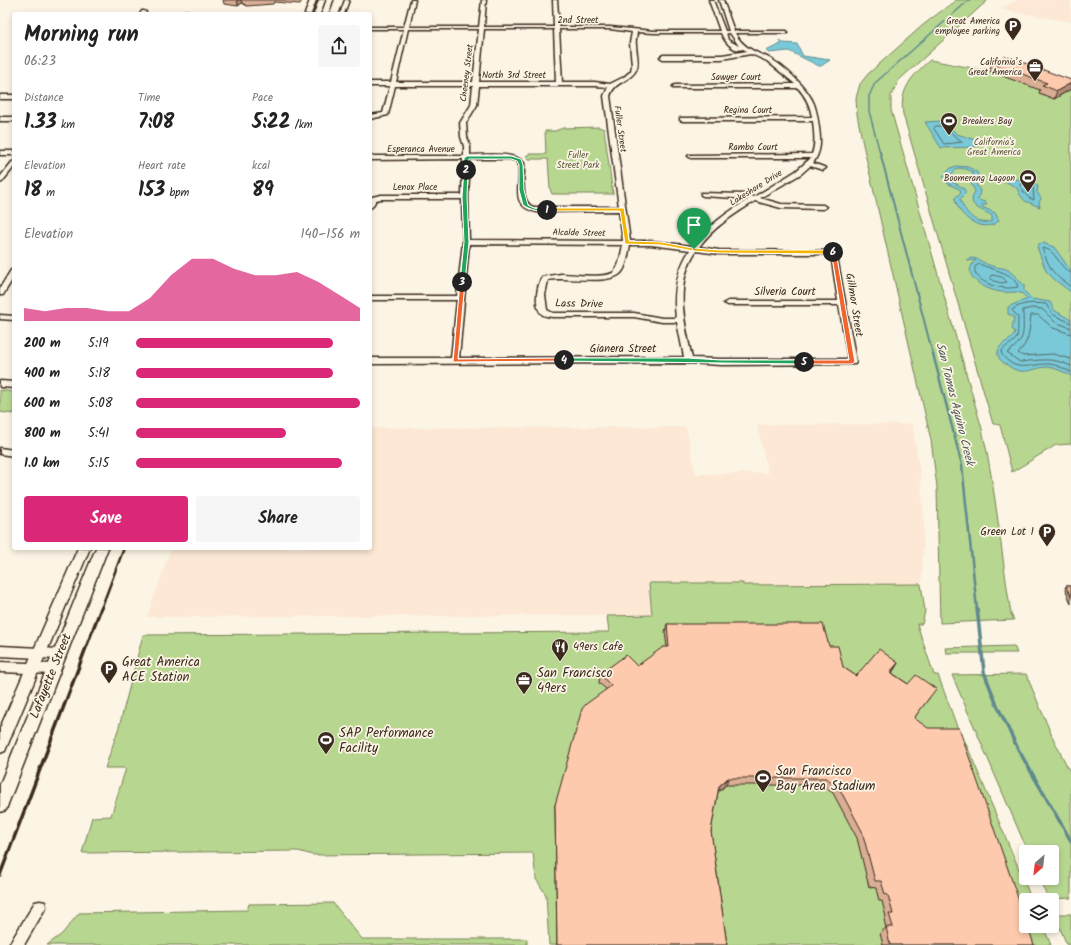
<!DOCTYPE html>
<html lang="en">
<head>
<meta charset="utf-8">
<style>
	body { margin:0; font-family:Kalam,sans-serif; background:#f6f6f6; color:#222; height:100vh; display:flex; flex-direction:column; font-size:15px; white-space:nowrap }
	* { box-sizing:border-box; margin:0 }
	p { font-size:13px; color:#767676 }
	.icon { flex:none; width:22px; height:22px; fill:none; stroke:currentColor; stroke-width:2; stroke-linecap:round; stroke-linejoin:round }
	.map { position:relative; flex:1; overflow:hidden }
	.sheet { position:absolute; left:12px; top:12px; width:360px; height:538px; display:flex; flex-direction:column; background:#fff; border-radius:4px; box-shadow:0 2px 6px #0003 }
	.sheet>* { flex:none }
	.needle { width:26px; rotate:208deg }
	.controls { position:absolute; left:1019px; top:845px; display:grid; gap:8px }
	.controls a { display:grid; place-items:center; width:40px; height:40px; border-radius:4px; background:#fff; box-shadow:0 2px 6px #0003; font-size:20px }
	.pin { position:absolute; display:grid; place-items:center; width:34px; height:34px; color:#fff; margin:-41px -17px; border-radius:50% 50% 50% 0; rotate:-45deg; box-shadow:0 0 4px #0007 }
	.pin .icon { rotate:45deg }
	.km { position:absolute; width:20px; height:20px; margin:-10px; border-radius:50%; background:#222; color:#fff; font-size:11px; line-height:20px; text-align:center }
	.round { display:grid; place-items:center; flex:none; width:42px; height:42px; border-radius:4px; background:#f6f6f6 }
	.head { display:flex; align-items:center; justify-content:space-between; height:68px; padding:0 12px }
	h1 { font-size:22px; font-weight:800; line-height:30px }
	.metrics { display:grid; grid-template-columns:repeat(3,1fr); gap:6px; height:68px; padding:4px 12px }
	.metrics div { display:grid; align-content:center }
	.metrics b { font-size:20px; font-weight:800 }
	.metrics small { font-size:11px; font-weight:400 }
	.metrics p { font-size:11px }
	.chart { height:112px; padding:8px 12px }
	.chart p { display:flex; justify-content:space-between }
	.chart svg { width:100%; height:72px; margin-top:4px; fill:#db2777; opacity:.7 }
	.cta { display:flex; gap:8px; margin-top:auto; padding:8px 12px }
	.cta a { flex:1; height:46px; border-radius:4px; background:#db2777; color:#fff; font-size:16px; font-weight:800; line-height:46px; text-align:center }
	.cta a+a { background:#f6f6f6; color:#222 }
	ul { padding:0 12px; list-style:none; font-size:13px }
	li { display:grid; grid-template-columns:64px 48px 1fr; align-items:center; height:30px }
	li i { height:10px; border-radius:5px; background:#db2777 }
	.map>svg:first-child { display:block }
</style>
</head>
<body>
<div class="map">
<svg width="1071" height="945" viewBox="0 0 1071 945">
	<rect width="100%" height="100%" fill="#fcf5e5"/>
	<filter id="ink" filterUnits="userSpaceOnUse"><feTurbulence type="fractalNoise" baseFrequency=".025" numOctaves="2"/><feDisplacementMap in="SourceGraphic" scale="8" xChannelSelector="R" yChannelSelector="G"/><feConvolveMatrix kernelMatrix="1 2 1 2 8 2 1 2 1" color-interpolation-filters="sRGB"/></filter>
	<g filter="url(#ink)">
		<g fill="#fce8d4">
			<polygon points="1018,0 1071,0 1071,22 999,9"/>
			<polygon points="912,424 920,471 924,517 922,581 921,584 743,585 743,583 649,583 652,615 147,617 171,548 370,548 370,428 686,427 696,474 768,473 757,425"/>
		</g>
		<g fill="#b7d790" stroke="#798057">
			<path d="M956,0H988L899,80L891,96V110L982,429C996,490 1001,552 1011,614L1014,620L940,623L937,487L931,440L862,140L857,114L856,98L860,84L868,74L923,25Z"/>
			<path d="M930,60L983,70L985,68L1071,81V444L1056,445L1012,472L1000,425L993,424L903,114C899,89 913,75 930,60Z"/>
			<polygon points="599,127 604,129 613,194 552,194 550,189 548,159 529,159 526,156 529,154 546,154 545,131 555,131 563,128"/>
			<polygon points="0,390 14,392 14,414 0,412"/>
			<polygon points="649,583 743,583 743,585 921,584 925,611 922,624 917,624 934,675 938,675 959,732 961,732 1032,900 1026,900 1026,926 1043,926 1051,945 549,945 546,895 536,879 533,853 313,855 298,851 82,853 92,817 111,816 126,768 105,768 119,727 143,635 609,632 607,616 652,615"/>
			<polygon points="1014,646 1017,653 946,653 945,648"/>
			<polygon points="1026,674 1052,736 1071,774 1071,898 1048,899 1039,878 1052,878 1052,852 1028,852 952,675"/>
			<polygon points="333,903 362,939 527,939 527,945 47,945 62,934 79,913 247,910 249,904"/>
			<polygon points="1054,914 1071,914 1071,945 1067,945"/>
		</g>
		<g fill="#7ac9d8" stroke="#61898e" fill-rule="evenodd">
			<polygon points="779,40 783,43 797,44 803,56 830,60 821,66 819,66 789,51 769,53 766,51 781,44"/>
			<polygon points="943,121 957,134 985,143 974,147 941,148 925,122"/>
			<path d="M956,166L968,167L977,172L978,175L974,180L980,191L978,200L985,202L987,205H982V207L995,213L999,220L995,224C978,231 958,216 955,198L960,193L961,190L947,183L943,176L951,168ZM958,168L966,169L973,172V175L969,180L975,191C974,194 972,197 972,200C973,209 986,211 992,216V221C977,227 964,212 960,199L965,194V190C960,184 952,184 948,178Z"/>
			<polygon points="1024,179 1032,181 1038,186 1037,192 1041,198 1039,203 1040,207 1025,201 1020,195 1017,188 1003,180"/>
			<polygon points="1043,243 1054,247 1071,271 1071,292 1056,281 1046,271 1037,247 1039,244"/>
			<path d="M971,258C979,258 984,264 992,266C997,268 1003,267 1008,270C1014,274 1019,281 1024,285V291L1032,299L1050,302L1054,310L1071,320V376C1064,372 1056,368 1047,367C1037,367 1027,374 1016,370C1012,369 1009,366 1006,364C1001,362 997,357 998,352C999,341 1013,342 1015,332L1012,329L1014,317L1008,314V307L1019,302L1028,299C1026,297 1024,295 1021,293C1015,291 1008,293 1002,292C987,291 958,276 976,260L967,261L966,260Z"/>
		</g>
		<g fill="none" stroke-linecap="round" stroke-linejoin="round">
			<g stroke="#546a68" stroke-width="1">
				<polygon points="936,126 942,126 963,142 944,144 934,129"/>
				<path d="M1022,183L1033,186L1034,200C1026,198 1024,192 1020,185Z"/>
				<path d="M980,264C993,271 1013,271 1018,287C1003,290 984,286 975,273V267Z"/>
				<path d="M1071,273C1058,268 1057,249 1042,248C1050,269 1052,274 1071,287"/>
				<path d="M992,275L1002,277L1007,282C1001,284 995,282 990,278Z"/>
				<path d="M1071,323L1052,314L1046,304C1034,303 1022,302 1012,310L1018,317C1018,319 1018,336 1017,337C1014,344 1004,345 1001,353C1016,375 1030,363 1050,364C1058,365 1064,369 1071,372"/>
				<path d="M1071,328L1055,322L1042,309L1032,308L1023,310C1023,334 1027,338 1007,353L1020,362C1041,360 1051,357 1071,366"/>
				<path d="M1071,334L1053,328L1038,315H1031C1029,331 1030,341 1018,353L1023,356L1053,354L1071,359"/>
			</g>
			<polyline stroke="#61898e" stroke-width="1.5" points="880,153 869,111 869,96 875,83 969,0"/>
			<polyline stroke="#61898e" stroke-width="2" points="880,152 932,351"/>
			<polyline stroke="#61898e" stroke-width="2.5" points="932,350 962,465 977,609"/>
			<polyline stroke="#61898e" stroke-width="3.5" points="977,608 984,672 996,703 1018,749 1071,841"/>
			<defs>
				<g id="minor">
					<polygon points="345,0 349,0 344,14 340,14"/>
					<path d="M411,0H415L409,27H479L482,0H486L484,27H554L553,0H557L559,27H610L654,31H720L709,0H713L725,31H729L719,0H723L734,31H787V33H735C743,48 756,52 769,58C784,66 808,88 814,104C817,112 818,120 819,128C821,142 821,152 813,163L826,168L823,170L810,166L801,174L760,198L781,204L823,205L826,207L823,209L781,208L755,201C735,214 713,227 699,247L719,250L836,251L856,362L855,364L721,365L688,363L370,364V358H451L457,300H370V296H457L463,242L462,199H381L376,200L372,207L370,208V200L372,197L381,195H462L463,159L370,160V156H464V146L461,137L460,123L471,105L473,86H395L388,115L370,119V115L383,113L390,86H370V82H391L404,29H370V27H404ZM408,29H479L473,82H396ZM484,29H554L556,82H479ZM559,29H610L632,32L630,43L632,65L631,71L624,77L610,84L595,82H562ZM637,32L654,33H721C724,41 734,53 743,49L747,51L722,55H663L660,57L663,59H722L751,54L767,61L795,84L675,85L673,86V88H798C806,97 810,105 812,117L680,118V120L682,121H813C814,132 816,144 812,154L689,155L688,156L691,158H811L796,171L754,197L744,194L701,193V195L703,196L749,199C728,212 707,226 693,246L651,241H630L610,96C615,80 629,83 636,70C640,62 636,53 636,45C635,40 637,36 637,32ZM726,33H730L739,46L728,40ZM479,86H595L608,87L604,96L619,207H533C519,201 525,175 524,163C516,151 484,155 470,155V146L467,137L466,123L477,105ZM470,159H510L517,161C525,181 505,205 537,212L619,211L623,241L469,240L468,197ZM469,244L623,245C621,253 620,266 614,272C606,279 573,274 561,274C555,275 549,276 542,277C537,286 533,308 543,315C546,316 550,317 553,317H634L662,322H677L684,357L459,358ZM630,245H651L690,250C676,271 673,293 676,318H662L634,313H553L547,310L545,295L548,280C565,276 608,285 620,274C627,268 628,254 630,245ZM696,251L719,254H831L838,301H728L724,303L728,305H839L848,359H721L692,358C684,321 674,285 696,251Z"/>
					<polygon points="142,11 144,11 146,12 145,14 140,14"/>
					<polygon points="185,11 187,11 189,12 188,14 183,14"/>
					<rect x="0" y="95" width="14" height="4"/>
					<rect x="0" y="117" width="14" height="4"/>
					<rect x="0" y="151" width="14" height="4"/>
					<polygon points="14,161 14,167 2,182 0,183 0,177 12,162"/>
					<polygon points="11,270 14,270 14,277 3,295 0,295 0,288"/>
					<polygon points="0,315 14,316 14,320 0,319"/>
					<polygon points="0,381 14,382 14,388 0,387"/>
					<polygon points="0,448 14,450 14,456 0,454"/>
					<polygon points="0,646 59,649 63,651 64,654 63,657 59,659 0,656"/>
					<polygon points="0,662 53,664 57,666 58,669 57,672 53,674 0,672"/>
					<polygon points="40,901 45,902 46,907 24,945 9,945 35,902"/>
				</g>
				<g id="major">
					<polygon points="310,0 316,0 311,14 305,14"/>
					<polygon points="319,0 325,0 320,14 314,14"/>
					<polygon points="78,548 90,548 5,751 0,753 0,728"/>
					<polygon points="96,548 108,548 8,804 6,810 0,812 0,784"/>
				</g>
			</defs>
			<use href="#minor" stroke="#3b2a1e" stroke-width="3"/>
			<use href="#major" stroke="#3b2a1e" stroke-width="3"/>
			<use href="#minor" fill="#fcf5e5" fill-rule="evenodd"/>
			<use href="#major" fill="#fcf5e5" fill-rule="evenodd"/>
			<polyline stroke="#3b2a1e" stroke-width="1.5" points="329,14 334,0"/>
			<polyline stroke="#3b2a1e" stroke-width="2.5" points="101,609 124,548"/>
			<polyline stroke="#3b2a1e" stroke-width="3.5" points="0,875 101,608"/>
		</g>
		<g fill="#daae95" stroke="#3b2a1e">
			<polygon points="223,0 302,0 300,4 274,2 273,4 247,6 242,3 238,6 224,4"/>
			<polygon points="992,63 1071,89 1054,99 1039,93 1040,90 989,71"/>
			<polygon points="1066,586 1071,586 1071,604 1065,588"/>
			<polygon points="667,624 829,646 843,667 856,676 898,663 892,673 908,684 930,697 914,718 1034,945 883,945 880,933 886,928 884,919 886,917 882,901 879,901 876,888 869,887 857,838 833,793 821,785 726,785 718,792 711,831 727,945 557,945 555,805 606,689 599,683 600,674 637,666 667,647 665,632"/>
		</g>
		<g fill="#b18d79" stroke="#3b2a1e">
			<polygon points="237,0 241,0 242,3 238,6"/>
			<polygon points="1071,83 1071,89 1054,99 1057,91"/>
			<polygon points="898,663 893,671 886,680 890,672"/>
			<polygon points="728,778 726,785 716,793 719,786"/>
		</g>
		<g fill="#fdcaad" stroke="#3b2a1e">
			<polygon points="1005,56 1071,80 1071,83 1057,91 1042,85 1047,83 992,63"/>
			<polygon points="1066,586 1071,586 1071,597"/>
			<polygon points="667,624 823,624 829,646 838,646 843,667 856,676 879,649 898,663 890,672 908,684 916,675 936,689 914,718 928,728 959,728 1026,921 1026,926 1028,926 1034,945 890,945 886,927 893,927 889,914 893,914 888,895 885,894 881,881 875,881 862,831 838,786 826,778 728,778 719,786 711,831 727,945 557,945 555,805 582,709 586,704 611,686 600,674 626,655 637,666 663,647 669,647"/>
		</g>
	</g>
	<polygon fill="#f5b400" stroke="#fff" points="624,208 629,241 661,242 697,249 694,251 661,245 625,244 620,211 547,211 545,210 547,208"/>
	<path fill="#22a559" stroke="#fff" d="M467,156H511L521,159L523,165L524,190L528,205L534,208L549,210C542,213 530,210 523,205L519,190V165L517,161L511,159H469L468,170L466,171L464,170V158Z"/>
	<polygon fill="#22a559" stroke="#fff" points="466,168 468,170 467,197 469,242 465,282 462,283 460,282 464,242 462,197 464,170"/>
	<polygon fill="#f0652b" stroke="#fff" points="462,280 465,282 458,359 564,358 566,359 566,361 453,362 460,282"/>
	<polygon fill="#22a559" stroke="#fff" points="564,358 688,358 721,360 804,360 807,362 804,364 561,361 561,359"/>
	<polygon fill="#f0652b" stroke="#fff" points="831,251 836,252 855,362 852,364 804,364 802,363 802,360 849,360"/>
	<polygon fill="#f5b400" stroke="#fff" points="692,248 719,250 833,250 836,252 833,254 719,253 694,251 692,249"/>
	<defs>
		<symbol id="parking-pin" viewBox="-11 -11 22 30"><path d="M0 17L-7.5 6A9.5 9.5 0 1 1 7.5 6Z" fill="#3b2a1e" stroke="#fcf5e5"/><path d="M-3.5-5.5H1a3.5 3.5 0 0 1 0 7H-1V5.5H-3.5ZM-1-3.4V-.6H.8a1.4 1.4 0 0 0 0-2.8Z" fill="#fff"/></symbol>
		<symbol id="office-pin" viewBox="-11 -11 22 30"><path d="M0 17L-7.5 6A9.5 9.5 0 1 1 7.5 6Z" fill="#3b2a1e" stroke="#fcf5e5"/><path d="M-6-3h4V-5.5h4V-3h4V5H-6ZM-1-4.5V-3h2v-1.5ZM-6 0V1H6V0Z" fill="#fff"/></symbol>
		<symbol id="stadium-pin" viewBox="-11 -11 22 30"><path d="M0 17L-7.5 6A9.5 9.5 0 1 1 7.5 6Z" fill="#3b2a1e" stroke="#fcf5e5"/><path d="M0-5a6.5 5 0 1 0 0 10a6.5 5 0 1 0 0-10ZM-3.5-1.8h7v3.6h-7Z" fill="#fff"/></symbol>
		<symbol id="restaurant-pin" viewBox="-11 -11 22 30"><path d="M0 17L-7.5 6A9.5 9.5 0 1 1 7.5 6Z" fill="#3b2a1e" stroke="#fcf5e5"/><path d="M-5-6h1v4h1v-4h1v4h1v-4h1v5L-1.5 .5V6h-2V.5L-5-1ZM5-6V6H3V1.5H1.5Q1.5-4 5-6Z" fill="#fff"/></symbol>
	</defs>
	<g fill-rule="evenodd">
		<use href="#parking-pin" x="1003" y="16" width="20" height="27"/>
		<use href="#office-pin" x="1025" y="57" width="20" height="27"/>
		<use href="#stadium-pin" x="939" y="111" width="20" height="27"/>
		<use href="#stadium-pin" x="1018" y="168" width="20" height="27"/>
		<use href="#parking-pin" x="1037" y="522" width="20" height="27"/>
		<use href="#restaurant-pin" x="550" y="637" width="20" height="27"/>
		<use href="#parking-pin" x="99" y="659" width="20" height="27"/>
		<use href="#office-pin" x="514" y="670" width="20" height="27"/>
		<use href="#stadium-pin" x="316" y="730" width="20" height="27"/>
		<use href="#stadium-pin" x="753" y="768" width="20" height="27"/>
	</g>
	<g text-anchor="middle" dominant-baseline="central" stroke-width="3.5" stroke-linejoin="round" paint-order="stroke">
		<g font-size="9" fill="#3b2a1e" stroke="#fcf5e5">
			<text x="578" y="20">2nd Street</text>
			<text transform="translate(467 73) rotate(-83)">Cheeney Street</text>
			<text x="514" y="75">North 3rd Street</text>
			<text x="736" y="77">Sawyer Court</text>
			<text x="748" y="110">Regina Court</text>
			<text transform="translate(620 129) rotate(82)">Fuller Street</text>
			<text x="753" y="147">Rambo Court</text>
			<text x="421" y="149">Esperanca Avenue</text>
			<text x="415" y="187">Lenox Place</text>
			<text transform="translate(756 188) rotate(-32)">Lakeshore Drive</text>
			<text transform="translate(579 233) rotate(1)">Alcalde Street</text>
		</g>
		<g font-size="9" fill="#3b2a1e" stroke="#fcf5e5" text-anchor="end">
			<text x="1000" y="21">Great America<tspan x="1000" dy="10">employee parking</tspan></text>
			<text x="1022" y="62">California’s<tspan x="1022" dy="10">Great America</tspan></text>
			<text x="962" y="121" text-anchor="start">Breakers Bay</text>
			<text x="1015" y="178">Boomerang Lagoon</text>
		</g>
		<g font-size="9" fill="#5a553a" stroke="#fcf5e5">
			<text x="994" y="142">California's<tspan x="994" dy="10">Great America</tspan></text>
			<text x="578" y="155">Fuller<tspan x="578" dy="10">Street Park</tspan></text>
		</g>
		<g font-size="11" fill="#3b2a1e" stroke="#fcf5e5">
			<text x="785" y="292">Silveria Court</text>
			<text transform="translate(579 304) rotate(1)">Lass Drive</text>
			<text transform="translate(854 305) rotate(81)">Gillmor Street</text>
			<text x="623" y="349">Gianera Street</text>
		</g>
		<g font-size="11" fill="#3b2a1e" stroke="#fcf5e5" text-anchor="end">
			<text x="1034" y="532">Green Lot 1</text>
			<text x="573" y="647" text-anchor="start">49ers Cafe</text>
		</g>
		<g font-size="12" font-style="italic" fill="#4e5a56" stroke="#fcf5e5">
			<text transform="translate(955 404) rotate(76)">San Tomas Aquino Creek</text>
		</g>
		<g font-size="13" fill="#3b2a1e" stroke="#fcf5e5" text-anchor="start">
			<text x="122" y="662">Great America<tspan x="122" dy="15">ACE Station</tspan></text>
			<text x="537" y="673">San Francisco<tspan x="537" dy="15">49ers</tspan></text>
			<text x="339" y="733">SAP Performance<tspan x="339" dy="15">Facility</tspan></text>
			<text x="776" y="771">San Francisco<tspan x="776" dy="15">Bay Area Stadium</tspan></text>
		</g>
		<g font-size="13" fill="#3b2a1e" stroke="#fcf5e5">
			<text transform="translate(51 676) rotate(-68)">Lafayette Street</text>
		</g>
	</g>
</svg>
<div class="controls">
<a><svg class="needle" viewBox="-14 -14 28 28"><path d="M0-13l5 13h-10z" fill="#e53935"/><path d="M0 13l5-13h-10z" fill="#767676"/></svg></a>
<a><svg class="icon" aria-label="layers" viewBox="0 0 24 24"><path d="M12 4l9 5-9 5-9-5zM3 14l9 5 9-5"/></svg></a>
</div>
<div class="pin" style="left:694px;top:249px;background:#1e9e55"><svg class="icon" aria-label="arrive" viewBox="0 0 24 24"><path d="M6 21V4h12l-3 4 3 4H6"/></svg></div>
<b class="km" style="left:547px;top:210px">1</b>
<b class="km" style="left:466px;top:170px">2</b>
<b class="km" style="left:462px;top:282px">3</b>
<b class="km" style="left:564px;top:360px">4</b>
<b class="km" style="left:804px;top:362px">5</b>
<b class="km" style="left:833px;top:252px">6</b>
<section class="sheet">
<div class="head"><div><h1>Morning run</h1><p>06:23</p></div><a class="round"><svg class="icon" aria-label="share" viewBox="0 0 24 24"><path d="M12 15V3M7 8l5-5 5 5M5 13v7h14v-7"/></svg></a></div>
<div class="metrics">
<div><p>Distance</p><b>1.33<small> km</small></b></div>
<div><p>Time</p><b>7:08</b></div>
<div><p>Pace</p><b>5:22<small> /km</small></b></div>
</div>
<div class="metrics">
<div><p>Elevation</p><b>18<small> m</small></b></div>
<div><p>Heart rate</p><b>153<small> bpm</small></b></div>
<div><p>kcal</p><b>89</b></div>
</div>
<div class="chart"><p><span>Elevation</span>140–156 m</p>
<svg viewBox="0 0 160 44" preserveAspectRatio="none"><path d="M0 44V36L10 38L20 36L30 36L40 38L50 38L60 30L70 16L80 6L90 6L100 12L110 16L120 16L130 14L140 20L150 28L160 36V44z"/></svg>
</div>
<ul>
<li><b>200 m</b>5:19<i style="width:88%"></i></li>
<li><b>400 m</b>5:18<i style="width:88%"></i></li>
<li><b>600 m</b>5:08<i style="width:100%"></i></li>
<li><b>800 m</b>5:41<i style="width:67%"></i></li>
<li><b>1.0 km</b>5:15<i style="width:92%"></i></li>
</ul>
<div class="cta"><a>Save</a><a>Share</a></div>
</section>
</div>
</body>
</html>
